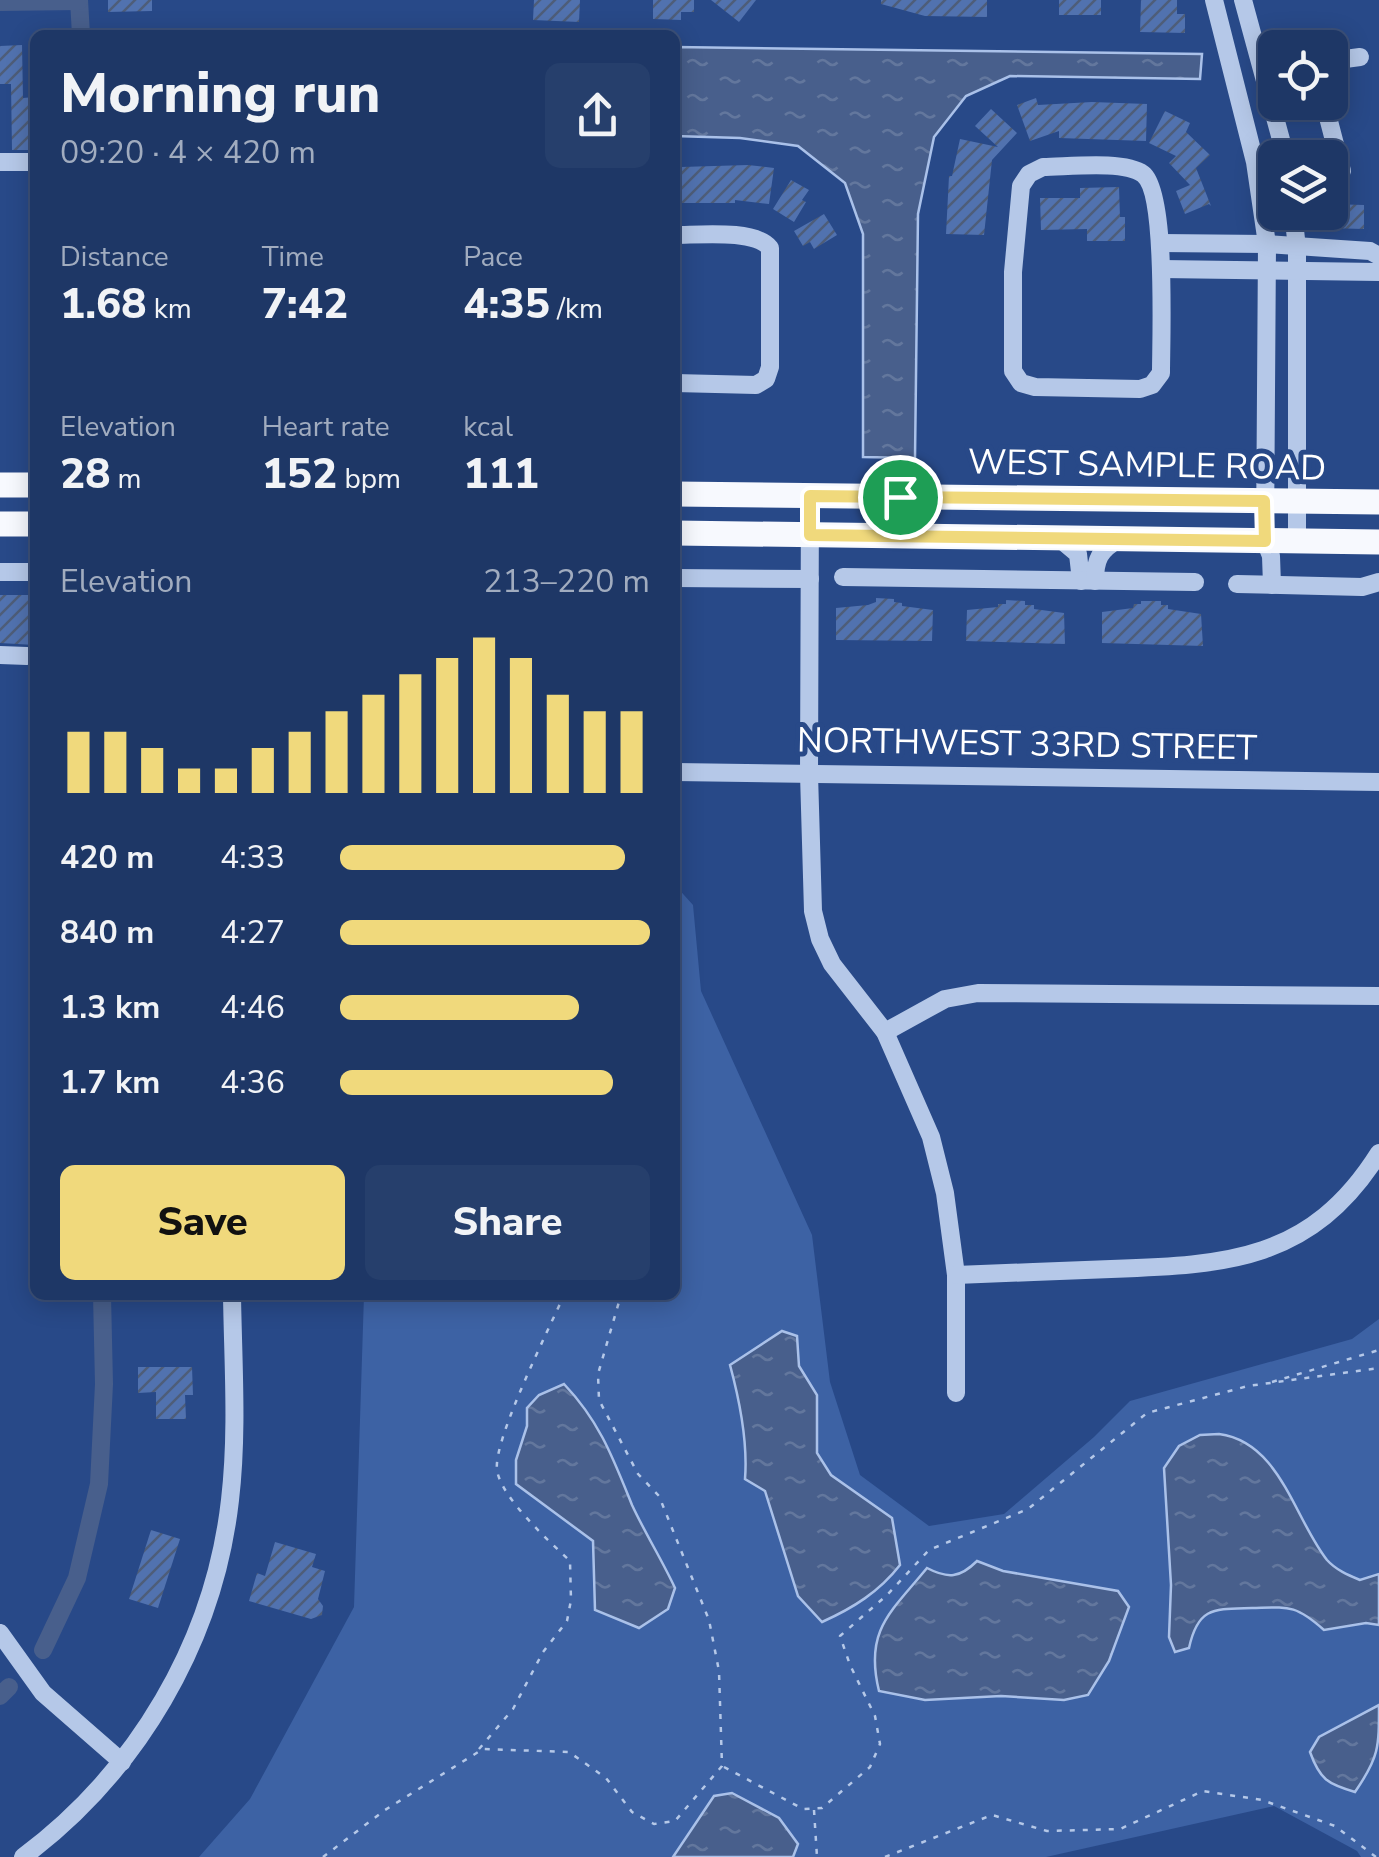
<!DOCTYPE html>
<html lang="en">
<head>
<meta charset="utf-8">
<style>
	body { margin:0; font-family:"Nunito Sans",sans-serif; background:#263f6c; color:#f1f3f6; height:100vh; display:flex; flex-direction:column; font-size:38px; white-space:nowrap }
	* { box-sizing:border-box; margin:0 }
	p { font-size:32px; color:#a1acbf }
	.icon { flex:none; width:55px; height:55px; fill:none; stroke:currentColor; stroke-width:2; stroke-linecap:round; stroke-linejoin:round }
	.map { position:relative; flex:1; overflow:hidden }
	.details { position:absolute; left:30px; top:30px; width:650px; height:1270px; display:flex; flex-direction:column; background:#1e3766; border-radius:15px; box-shadow:0 5px 25px #0003,0 0 0 2px #3c517a }
	.details>* { flex:none }
	.buttons { position:absolute; left:1258px; top:30px; display:grid; gap:20px }
	.buttons a { display:grid; place-items:center; width:90px; height:90px; border-radius:15px; background:#1e3766; box-shadow:0 5px 25px #0003,0 0 0 2px #3c517a; font-size:50px }
	.pin { position:absolute; display:grid; place-items:center; width:85px; height:85px; color:#fff; margin:-42px; border:5px solid #fff; border-radius:50%; box-shadow:0 2px 10px #0007 }
	.round { display:grid; place-items:center; flex:none; width:105px; height:105px; border-radius:15px; background:#263f6c }
	.overview { display:flex; align-items:center; justify-content:space-between; height:170px; padding:0 30px }
	h1 { font-size:55px; font-weight:800; line-height:75px }
	.metrics { display:grid; grid-template-columns:repeat(3,1fr); gap:15px; height:170px; padding:10px 30px }
	.metrics div { display:grid; align-content:center }
	.metrics b { font-size:42px; font-weight:800 }
	.metrics small { font-size:28px; font-weight:400 }
	.metrics p { font-size:28px }
	.chart { height:280px; padding:20px 30px }
	.chart p { display:flex; justify-content:space-between }
	.chart svg { width:100%; height:180px; margin-top:10px; stroke:#f0d97c; stroke-width:6 }
	.cta { display:flex; gap:20px; margin-top:auto; padding:20px 30px }
	.cta a { flex:1; height:115px; border-radius:15px; background:#f0d97c; color:#111; font-size:40px; font-weight:800; line-height:115px; text-align:center }
	.cta a+a { background:#263f6c; color:#f1f3f6 }
	ul { padding:0 30px; list-style:none; font-size:32px }
	li { display:grid; grid-template-columns:160px 120px 1fr; align-items:center; height:75px }
	li i { height:25px; border-radius:12px; background:#f0d97c }
	.map>svg:first-child { display:block }
</style>
</head>
<body>
<div class="map">
<svg width="1379" height="1857" viewBox="0 0 1379 1857">
	<defs>
		<pattern id="water-ripples" width="26" height="14" patternUnits="userSpaceOnUse" patternTransform="scale(2.5)"><rect width="26" height="14" fill="#485f8c"/><path d="M2 4q2-2 4 0t4 0M15 11q2-2 4 0t4 0" fill="none" stroke="#63779d"/></pattern>
		<pattern id="building-hatch" width="6" height="6" patternUnits="userSpaceOnUse" patternTransform="scale(2.5)"><rect width="6" height="6" fill="#5172af"/><path d="M-1 1l2-2M0 6l6-6M5 7l2-2" fill="none" stroke="#4e5d79"/></pattern>
	</defs>
	<rect width="100%" height="100%" fill="#284988"/>
	<polygon fill="#3d62a4" points="675,885 693,905 701,991 812,1235 830,1382 860,1475 929,1526 1004,1514 1094,1437 1130,1401 1352,1339 1379,1319 1379,1857 1361,1857 1357,1851 1274,1806 1046,1857 199,1857 250,1799 354,1607 364,1295 675,1295"/>
	<g fill="url(#water-ripples)" stroke="#aac1e9" stroke-width="2.5">
		<polygon points="675,47 1202,54 1200,79 1010,76 966,96 934,137 918,214 915,458 863,457 863,234 845,183 798,146 740,138 675,136"/>
		<path d="M782,1331L797,1336L799,1366L817,1395V1453L831,1475L892,1518L900,1565C879,1592 853,1608 822,1622L798,1596L765,1491L745,1479C748,1441 740,1402 730,1365Z"/>
		<path d="M564,1384C600,1422 613,1458 632,1505C645,1533 662,1560 675,1588L668,1609L639,1628L595,1610L593,1541L516,1484V1460L527,1426V1408L539,1395Z"/>
		<path d="M1219,1434C1280,1442 1294,1518 1327,1560C1336,1570 1348,1575 1360,1580L1379,1574V1625L1366,1623L1324,1630C1295,1604 1288,1607 1252,1608C1215,1609 1198,1606 1189,1648L1175,1652L1169,1637L1171,1585L1164,1468L1179,1446L1200,1435Z"/>
		<path d="M977,1561L1003,1571L1118,1591L1129,1607L1109,1661L1088,1695L1064,1700L1001,1696L925,1700L879,1691C864,1630 891,1612 927,1568C948,1579 960,1578 977,1561Z"/>
		<path d="M1379,1705C1379,1748 1379,1757 1355,1792C1328,1784 1320,1780 1310,1752L1319,1737Z"/>
		<polygon points="732,1793 779,1818 798,1844 793,1857 673,1857 714,1796"/>
	</g>
	<g fill="none" stroke-linecap="round" stroke-linejoin="round">
		<g stroke="#485f8c" stroke-width="18">
			<polyline points="79,0 81,35"/>
			<polyline points="0,2 79,1"/>
			<polyline points="43,1650 77,1578 99,1484 104,1384 102,1295"/>
			<polyline points="0,1696 9,1687"/>
		</g>
	</g>
	<g fill="url(#building-hatch)">
		<polygon points="108,0 152,0 152,11 108,12"/>
		<polygon points="534,0 580,0 579,22 533,20"/>
		<polygon points="653,0 694,0 694,12 681,12 681,20 653,19"/>
		<polygon points="711,0 756,0 739,22"/>
		<polygon points="881,0 987,0 987,17 925,16 881,4"/>
		<rect x="1059" y="0" width="42" height="15"/>
		<polygon points="1141,0 1177,0 1177,14 1185,14 1185,33 1140,32"/>
		<polygon points="22,45 23,98 35,97 35,150 12,150 11,84 0,84 0,46"/>
		<polygon points="1036,98 1038,105 1092,102 1147,104 1146,141 1059,138 1059,131 1030,141 1017,105"/>
		<polygon points="991,109 1017,133 992,160 984,235 946,234 949,176 952,176 960,139 998,147 975,126"/>
		<polygon points="1165,111 1190,123 1186,132 1210,155 1196,168 1211,206 1209,204 1185,214 1176,191 1190,185 1169,163 1176,156 1149,143"/>
		<polygon points="748,165 774,168 769,204 735,200 735,203 680,203 681,167"/>
		<polygon points="791,180 809,190 802,200 806,202 794,222 773,209"/>
		<polygon points="1119,187 1120,217 1125,217 1125,241 1087,241 1087,229 1041,230 1040,198 1080,198 1080,188"/>
		<polygon points="1330,204 1364,205 1364,229 1327,228"/>
		<polygon points="824,214 837,235 814,249 810,242 803,246 794,231"/>
		<polygon points="0,595 35,595 35,645 0,643"/>
		<polygon points="876,598 894,599 894,602 902,603 902,606 933,610 932,641 836,640 836,608 868,605 876,602"/>
		<polygon points="1006,600 1025,601 1025,605 1034,605 1034,609 1064,613 1065,644 966,641 967,610 998,607 998,604 1006,604"/>
		<polygon points="1141,601 1161,601 1161,605 1168,605 1168,609 1201,614 1203,646 1102,643 1102,612 1133,608 1134,604 1141,604"/>
		<polygon points="138,1367 192,1367 193,1395 185,1395 186,1419 156,1419 156,1392 138,1393"/>
		<polygon points="151,1530 180,1539 158,1608 129,1599"/>
		<polygon points="275,1542 316,1554 312,1567 325,1571 318,1599 323,1606 322,1615 311,1619 249,1601 257,1573 265,1576"/>
	</g>
	<g fill="none" stroke-linecap="round" stroke-linejoin="round">
		<g stroke="#b5c8e8" stroke-width="2.5" stroke-dasharray="5 8" stroke-linecap="butt">
			<polyline points="1272,1382 1379,1350"/>
			<path d="M479,1749L513,1709L543,1652L567,1621L571,1600L570,1561C550,1542 501,1498 497,1470C493,1440 549,1329 564,1295"/>
			<polyline points="724,1767 803,1809 822,1808 870,1767 880,1744 875,1716 850,1665 840,1636 887,1595 929,1550 1028,1509 1147,1413 1248,1386 1379,1368"/>
			<polyline points="814,1810 817,1857"/>
			<polyline points="323,1857 385,1810 483,1749 569,1752 606,1778 632,1812 654,1824 675,1821 722,1766 719,1671 709,1620 659,1496 638,1474 599,1400 598,1374 621,1295"/>
			<polyline points="885,1857 992,1815 1047,1831 1120,1829 1203,1791 1262,1800 1335,1826 1376,1857"/>
		</g>
		<g stroke="#b5c8e8" stroke-width="18">
			<polyline points="1214,0 1255,162 1267,244 1265,541 1271,556 1272,585"/>
			<polyline points="1243,0 1286,158"/>
			<polyline points="1330,61 1360,57"/>
			<polyline points="1324,102 1342,171"/>
			<polyline points="0,162 30,162"/>
			<path d="M1043,167C1067,167 1124,160 1143,174C1167,192 1161,339 1161,373L1152,385L1140,389L1035,387L1021,383L1013,371V272L1021,186L1029,174Z"/>
			<polyline points="1293,212 1297,248 1297,541"/>
			<path d="M675,235C699,235 755,229 770,248V367L766,379L756,385L675,383"/>
			<polyline points="1160,243 1267,244 1370,251 1379,256"/>
			<polyline points="1161,269 1379,272"/>
			<polyline points="810,496 809,774 813,911 820,939 832,964 885,1032 931,1137 945,1193 956,1275 956,1393"/>
			<polyline points="1059,538 1078,554 1081,581"/>
			<polyline points="0,572 35,572"/>
			<polyline points="843,577 1195,582"/>
			<polyline points="675,578 810,579"/>
			<path d="M1095,581C1095,559 1100,550 1119,539"/>
			<polyline points="1237,584 1362,587 1379,582"/>
			<polyline points="0,655 27,656"/>
			<polyline points="675,772 1379,782"/>
			<polyline points="885,1032 945,999 978,993 1379,996"/>
			<path d="M956,1275C1008,1273 1059,1271 1111,1269C1227,1265 1311,1261 1379,1153"/>
			<polyline points="0,1633 43,1693 122,1762"/>
			<path d="M23,1857C137,1772 214,1642 230,1500C238,1432 233,1363 232,1295"/>
		</g>
		<g stroke="#f7f9fe" stroke-width="25">
			<polyline points="0,485 35,485"/>
			<polyline points="675,494 1379,502"/>
			<polyline points="0,524 35,524"/>
			<polyline points="675,533 1379,542"/>
		</g>
	</g>
	<g fill="none" stroke-linecap="round" stroke-linejoin="round">
		<defs>
			<polygon id="route" points="810,496 1264,501 1265,541 810,535"/>
		</defs>
		<use href="#route" stroke="#fff" stroke-width="20"/>
		<use href="#route" stroke="#f0d97c" stroke-width="12"/>
	</g>
	<g text-anchor="middle" dominant-baseline="central" stroke-width="10" stroke-linejoin="round" paint-order="stroke">
		<g font-size="35" fill="#fff" stroke="#284988">
			<text transform="translate(1147 465) rotate(1)">WEST SAMPLE ROAD</text>
			<text transform="translate(1027 744) rotate(1)">NORTHWEST 33RD STREET</text>
		</g>
	</g>
</svg>
<div class="buttons">
<a><svg class="icon" aria-label="locate" viewBox="0 0 24 24"><circle cx="12" cy="12" r="6"/><path d="M12 2v4M12 18v4M2 12h4M18 12h4"/></svg></a>
<a><svg class="icon" aria-label="layers" viewBox="0 0 24 24"><path d="M12 4l9 5-9 5-9-5zM3 14l9 5 9-5"/></svg></a>
</div>
<div class="pin" style="left:900px;top:497px;background:#1e9e55"><svg class="icon" aria-label="arrive" viewBox="0 0 24 24"><path d="M6 21V4h12l-3 4 3 4H6"/></svg></div>
<section class="details">
<div class="overview"><div><h1>Morning run</h1><p>09:20 · 4 × 420 m</p></div><a class="round"><svg class="icon" aria-label="share" viewBox="0 0 24 24"><path d="M12 15V3M7 8l5-5 5 5M5 13v7h14v-7"/></svg></a></div>
<div class="metrics">
<div><p>Distance</p><b>1.68<small> km</small></b></div>
<div><p>Time</p><b>7:42</b></div>
<div><p>Pace</p><b>4:35<small> /km</small></b></div>
</div>
<div class="metrics">
<div><p>Elevation</p><b>28<small> m</small></b></div>
<div><p>Heart rate</p><b>152<small> bpm</small></b></div>
<div><p>kcal</p><b>111</b></div>
</div>
<div class="chart"><p><span>Elevation</span>213–220 m</p>
<svg viewBox="0 0 160 44" preserveAspectRatio="none"><path d="M5 44V29M15 44V29M25 44V33M35 44V38M45 44V38M55 44V33M65 44V29M75 44V24M85 44V20M95 44V15M105 44V11M115 44V6M125 44V11M135 44V20M145 44V24M155 44V24"/></svg>
</div>
<ul>
<li><b>420 m</b>4:33<i style="width:92%"></i></li>
<li><b>840 m</b>4:27<i style="width:100%"></i></li>
<li><b>1.3 km</b>4:46<i style="width:77%"></i></li>
<li><b>1.7 km</b>4:36<i style="width:88%"></i></li>
</ul>
<div class="cta"><a>Save</a><a>Share</a></div>
</section>
</div>
</body>
</html>
